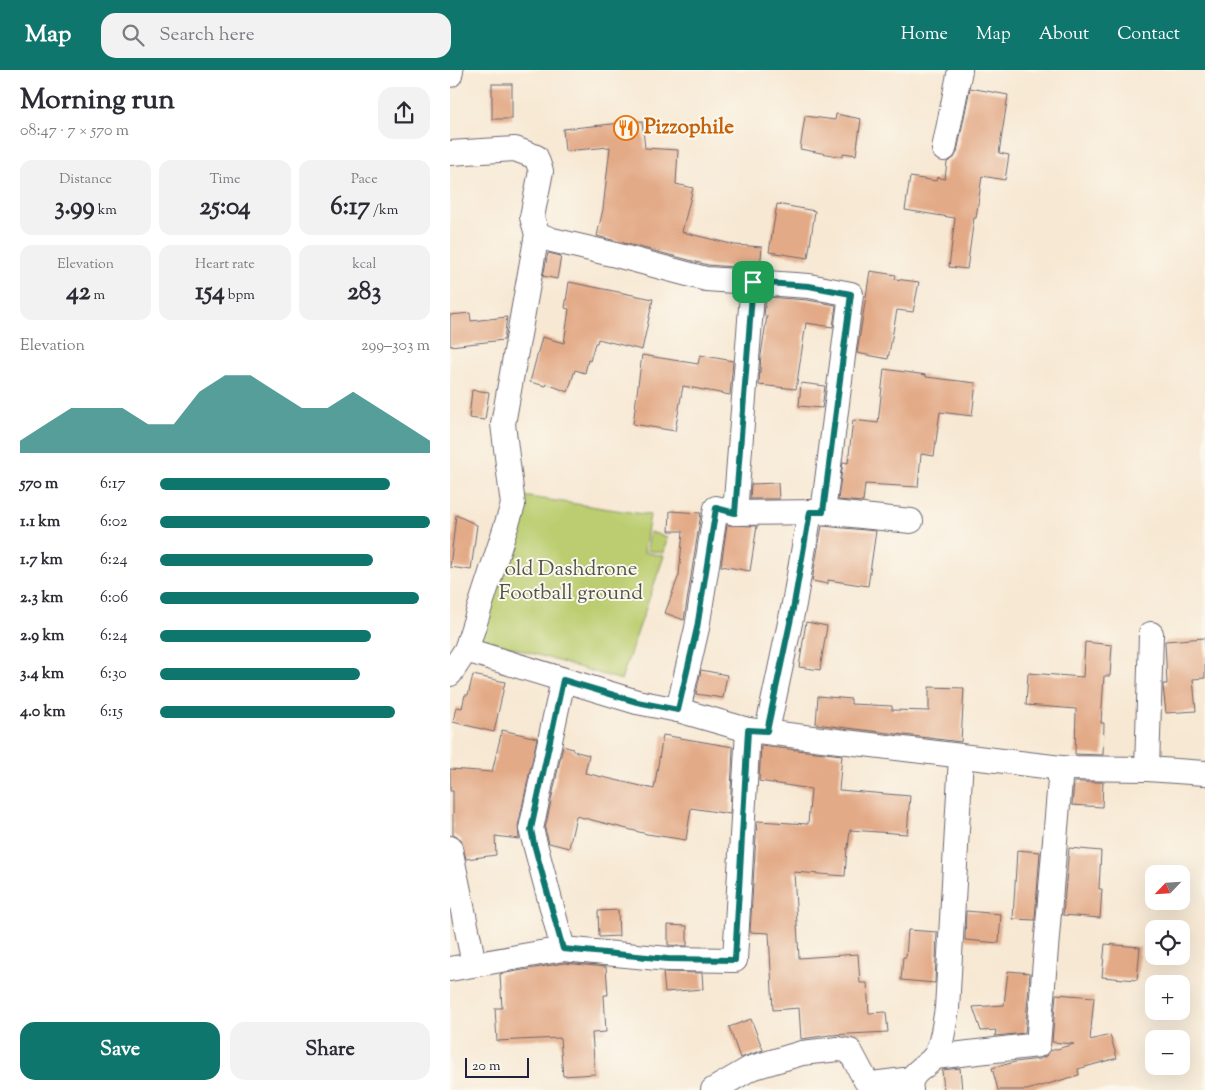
<!DOCTYPE html>
<html lang="en">
<head>
<meta charset="utf-8">
<style>
	body { margin:0; font-family:"Sorts Mill Goudy",serif; background:#f2f2f3; color:#2b2b33; height:100vh; display:flex; flex-direction:column; font-size:19px; white-space:nowrap }
	* { box-sizing:border-box; margin:0 }
	p { font-size:16px; color:#7c7c81 }
	.icon { flex:none; width:28px; height:28px; fill:none; stroke:currentColor; stroke-width:2; stroke-linecap:round; stroke-linejoin:round }
	.map { position:relative; flex:1; overflow:hidden }
	.drawer { display:flex; flex-direction:column; background:#fff; width:450px }
	.drawer>* { flex:none }
	.needle { width:32px; rotate:245deg }
	.tools { position:absolute; left:695px; top:795px; display:grid; gap:10px }
	.tools a { display:grid; place-items:center; width:45px; height:45px; border-radius:10px; background:#fff; box-shadow:0 5px 20px #0002; font-size:25px }
	.scale { position:absolute; left:15px; bottom:12px; width:64px; box-sizing:border-box; padding-left:5px; border:2px solid #22223b; border-top:0; font-size:14px; line-height:18px; white-space:nowrap; color:#22223b; -webkit-text-stroke:4px #fbf7ec; paint-order:stroke }
	.pin { position:absolute; display:grid; place-items:center; width:42px; height:42px; color:#fff; margin:-21px; border-radius:10px; box-shadow:0 2px 8px #0006 }
	.round { display:grid; place-items:center; flex:none; width:52px; height:52px; border-radius:15px; background:#f2f2f3 }
	.headline { display:flex; align-items:center; justify-content:space-between; height:85px; padding:0 20px }
	h1 { font-size:28px; font-weight:800; line-height:38px }
	.stats { display:grid; grid-template-columns:repeat(3,1fr); gap:8px; height:85px; padding:5px 20px }
	.stats div { display:grid; align-content:center; border-radius:12px; background:#f2f2f3; text-align:center }
	.stats b { font-size:25px; font-weight:800 }
	.stats small { font-size:14px; font-weight:400 }
	.stats p { font-size:14px }
	.chart { height:140px; padding:10px 20px }
	.chart p { display:flex; justify-content:space-between }
	.chart svg { width:100%; height:90px; margin-top:5px; fill:#0f766e; opacity:.7 }
	.primary-button { display:flex; gap:10px; margin-top:auto; padding:10px 20px }
	.primary-button a { flex:1; height:58px; border-radius:15px; background:#0f766e; color:#fff; font-size:20px; font-weight:800; line-height:58px; text-align:center }
	.primary-button a+a { background:#f2f2f3; color:#2b2b33 }
	ul { padding:0 20px; list-style:none; font-size:16px }
	li { display:grid; grid-template-columns:80px 60px 1fr; align-items:center; height:38px }
	li i { height:12px; border-radius:6px; background:#0f766e }
	header { display:flex; align-items:center; gap:30px; box-sizing:border-box; height:70px; padding:0 25px; background:#0f766e; color:#fff }
	header strong { font-size:24px }
	nav { display:flex; gap:28px; margin-inline-start:auto; font-size:18px }
	.search { width:350px; height:45px; background:#f2f2f3; display:flex; align-items:center; gap:12px; box-sizing:border-box; padding:0 18px; border-radius:15px; color:#7c7c81; font-size:19px }
	main { display:flex; flex:1; min-height:0 }
	.map>svg:first-child { display:block }
</style>
</head>
<body>
<header>
<strong>Map</strong>
<div class="search"><svg class="icon" aria-label="search" viewBox="0 0 24 24"><circle cx="10" cy="10" r="6"/><path d="M15 15l6 6"/></svg>Search here</div>
<nav><a>Home</a><a>Map</a><a>About</a><a>Contact</a></nav>
</header>
<main>
<section class="drawer">
<div class="headline"><div><h1>Morning run</h1><p>08:47 · 7 × 570 m</p></div><a class="round"><svg class="icon" aria-label="share" viewBox="0 0 24 24"><path d="M12 15V3M7 8l5-5 5 5M5 13v7h14v-7"/></svg></a></div>
<div class="stats">
<div><p>Distance</p><b>3.99<small> km</small></b></div>
<div><p>Time</p><b>25:04</b></div>
<div><p>Pace</p><b>6:17<small> /km</small></b></div>
</div>
<div class="stats">
<div><p>Elevation</p><b>42<small> m</small></b></div>
<div><p>Heart rate</p><b>154<small> bpm</small></b></div>
<div><p>kcal</p><b>283</b></div>
</div>
<div class="chart"><p><span>Elevation</span>299–303 m</p>
<svg viewBox="0 0 160 44" preserveAspectRatio="none"><path d="M0 44V38L10 30L20 22L30 22L40 22L50 30L60 30L70 14L80 6L90 6L100 14L110 22L120 22L130 14L140 22L150 30L160 38V44z"/></svg>
</div>
<ul>
<li><b>570 m</b>6:17<i style="width:85%"></i></li>
<li><b>1.1 km</b>6:02<i style="width:100%"></i></li>
<li><b>1.7 km</b>6:24<i style="width:79%"></i></li>
<li><b>2.3 km</b>6:06<i style="width:96%"></i></li>
<li><b>2.9 km</b>6:24<i style="width:78%"></i></li>
<li><b>3.4 km</b>6:30<i style="width:74%"></i></li>
<li><b>4.0 km</b>6:15<i style="width:87%"></i></li>
</ul>
<div class="primary-button"><a>Save</a><a>Share</a></div>
</section>
<div class="map">
<svg width="755" height="1020" viewBox="0 0 755 1020">
	<rect width="100%" height="100%" fill="#fbf7ec"/>
	<filter id="ink" filterUnits="userSpaceOnUse"><feTurbulence type="fractalNoise" baseFrequency=".02" numOctaves="2"/><feDisplacementMap in="SourceGraphic" scale="10" xChannelSelector="R" yChannelSelector="G"/><feConvolveMatrix kernelMatrix="1 2 1 2 8 2 1 2 1" color-interpolation-filters="sRGB"/></filter>
	<filter id="wash" filterUnits="userSpaceOnUse"><feTurbulence type="fractalNoise" baseFrequency=".0096" numOctaves="4" result="noise"/><feDisplacementMap in="SourceGraphic" scale="20" xChannelSelector="R" yChannelSelector="G"/><feGaussianBlur stdDeviation="1.12" result="paint"/><feColorMatrix in="noise" values="0 0 0 0 0 0 0 0 0 0 0 0 0 0 0 0 0 1.4 0 .05"/><feComposite in="paint" operator="in"/></filter>
	<g filter="url(#wash)">
		<rect width="100%" height="100%" fill="#f7e8d3"/>
		<g fill="#bbcd70" stroke="#6e7856">
			<polygon points="66,425 200,445 194,482 214,486 171,610 24,566"/>
			<polygon points="200,462 217,467 214,483 197,480"/>
		</g>
		<g id="blocks">
			<g fill="#e3aa87">
				<rect x="42" y="14" width="20" height="35"/>
				<polygon points="520,18 558,25 549,83 559,85 555,110 532,106 526,148 524,148 517,199 499,197 505,148 455,140 460,107 486,111 487,107 495,109 497,92 504,88 507,82"/>
				<polygon points="386,44 411,49 406,85 393,83 393,87 350,79 355,46 385,50"/>
				<polygon points="192,51 195,78 228,80 226,114 243,118 232,162 285,175 312,177 310,199 258,195 147,166 153,139 160,77 115,81 113,59"/>
				<polygon points="327,134 365,141 358,188 319,182"/>
				<polygon points="98,183 111,186 107,209 93,206"/>
				<polygon points="420,201 446,205 445,209 469,212 463,242 447,240 438,289 407,283"/>
				<polygon points="119,212 203,229 192,280 148,269 147,273 145,273 140,291 138,290 135,303 125,300 118,322 97,314 96,316 80,312 92,267 114,273 119,239 115,238"/>
				<polygon points="316,227 357,230 386,235 383,257 356,253 346,319 309,315 311,285 317,246 314,246"/>
				<polygon points="20,243 21,251 57,247 54,270 0,276 0,245"/>
				<polygon points="192,285 248,294 250,285 283,291 280,325 233,316 225,361 183,354"/>
				<polygon points="434,299 476,305 476,307 526,313 522,346 490,342 484,386 471,384 468,417 415,414 413,432 388,430 393,392 398,393 403,350 428,353"/>
				<polygon points="351,313 375,316 372,338 349,336"/>
				<polygon points="22,320 39,322 35,350 19,348"/>
				<polygon points="328,413 329,429 300,429 301,414"/>
				<polygon points="220,441 251,443 234,550 215,543 229,505 233,461 219,461"/>
				<polygon points="6,445 27,455 21,500 0,497"/>
				<polygon points="277,455 307,456 300,501 271,496"/>
				<polygon points="372,456 426,461 418,516 378,510 378,514 362,511"/>
				<polygon points="356,552 377,556 370,600 349,597"/>
				<polygon points="755,568 755,608 743,609 746,641 716,643 713,616 713,614 717,614 715,571"/>
				<polygon points="635,572 662,575 660,606 654,606 651,653 654,653 653,685 625,684 626,639 576,635 578,603 633,607"/>
				<polygon points="251,600 277,605 273,628 246,624"/>
				<polygon points="23,605 55,612 44,662 3,652 6,637 12,638 15,625 18,625"/>
				<polygon points="479,617 514,618 511,672 366,654 368,626 401,629 401,634 442,636 442,640 479,641"/>
				<polygon points="52,660 87,668 68,756 69,769 45,766 46,785 16,789 11,769 3,765 3,721 0,721 0,699 42,702"/>
				<polygon points="213,665 283,677 280,744 241,738 236,770 197,764 126,746 119,778 99,773 95,759 113,676 123,679 123,681 139,685 135,703 204,719"/>
				<polygon points="311,676 392,685 389,720 460,726 457,764 400,760 398,778 397,778 395,806 344,802 349,888 408,884 410,913 417,913 419,943 436,942 438,962 380,965 351,969 349,938 323,940 319,863 300,862 307,751 358,754 361,719 309,711"/>
				<polygon points="624,712 653,712 652,737 622,735"/>
				<polygon points="619,778 651,781 649,819 652,819 650,848 613,845"/>
				<polygon points="567,780 590,782 585,850 563,849"/>
				<polygon points="168,840 169,866 149,867 148,841"/>
				<polygon points="516,841 551,844 549,873 515,870"/>
				<polygon points="218,855 237,856 237,876 218,875"/>
				<polygon points="458,860 487,862 485,913 451,910 453,887 456,887"/>
				<polygon points="655,874 690,877 687,910 652,907"/>
				<polygon points="114,893 156,897 158,925 154,925 156,962 142,963 145,1004 113,1006 110,968 47,971 45,938 52,938 50,904"/>
				<polygon points="558,901 580,903 575,963 545,966 546,960 531,961 523,937 554,935"/>
				<polygon points="213,902 252,903 253,919 215,922"/>
				<polygon points="606,924 644,927 640,970 660,965 667,988 628,999 629,1005 577,1020 548,1020 542,998 565,992 590,989 596,986 600,981 624,974 602,972"/>
				<polygon points="301,949 313,980 290,988 279,957"/>
				<polygon points="510,998 512,1020 494,1020 492,1000"/>
			</g>
		</g>
	</g>
	<g filter="url(#ink)">
		<use href="#blocks" fill-opacity="0" stroke="#6d6770" stroke-width="1"/>
		<g fill="none" stroke-linecap="round" stroke-linejoin="round">
			<defs>
				<g id="street">
					<polyline points="0,5 1,0"/>
					<polyline points="494,79 510,0"/>
					<polyline points="0,83 65,79 86,87 91,101 82,147 87,164 102,170 162,184 256,209 359,216 401,224 373,442"/>
					<polyline points="285,443 373,442 461,451"/>
					<polyline points="16,580 63,435 53,354 87,164"/>
					<polyline points="0,604 16,580 187,632 228,640 298,660 611,698 697,699 755,703"/>
					<polyline points="228,640 247,558 266,438 285,443 303,212"/>
					<polyline points="317,661 344,534 360,442"/>
					<polyline points="697,699 701,564"/>
					<polyline points="0,778 24,894"/>
					<polyline points="113,879 81,759 113,610"/>
					<polyline points="0,899 113,879 218,889 285,890 298,660"/>
					<polyline points="485,987 588,975 611,698"/>
					<polyline points="263,1020 301,998 352,983 388,979 400,981 416,1011 422,1014 462,1009"/>
					<path d="M461,1020C457,1002 477,998 485,986C493,973 494,954 497,939L511,687"/>
				</g>
			</defs>
			<use href="#street" stroke="#6d6770" stroke-width="26"/>
			<use href="#street" stroke="#fff" stroke-width="24"/>
		</g>
	</g>
	<g fill="none" stroke-linecap="round" stroke-linejoin="round" filter="url(#ink)">
		<defs>
			<polygon id="route" points="303,212 359,216 401,224 373,442 360,442 344,534 317,661 298,660 285,890 218,889 113,879 84,774 81,759 113,610 187,632 228,640 247,558 266,438 285,443"/>
		</defs>
		<use href="#route" stroke="#fff" stroke-width="10"/>
		<use href="#route" stroke="#0f766e" stroke-width="6"/>
	</g>
	<defs>
		<symbol id="restaurant-ring" viewBox="-11 -11 22 22"><circle r="9.5" fill="#fbf7ec" stroke="#e8710a" stroke-width="1.5"/><path d="M-5-6h1v4h1v-4h1v4h1v-4h1v5L-1.5 .5V6h-2V.5L-5-1ZM5-6V6H3V1.5H1.5Q1.5-4 5-6Z" fill="#e8710a"/></symbol>
	</defs>
	<g fill-rule="evenodd">
		<use href="#restaurant-ring" x="162" y="44" width="28" height="28"/>
	</g>
	<g text-anchor="middle" dominant-baseline="central" stroke-width="4" stroke-linejoin="round" paint-order="stroke">
		<g font-size="21" font-weight="bold" fill="#c56008" stroke="#fbf7ec" text-anchor="start">
			<text x="194" y="58">Pizzophile</text>
		</g>
		<g font-size="21" fill="#50554b" stroke="#fbf7ec">
			<text x="121" y="500">old Dashdrone<tspan x="121" dy="24">Football ground</tspan></text>
		</g>
	</g>
</svg>
<div class="tools">
<a><svg class="needle" viewBox="-14 -14 28 28"><path d="M0-13l5 13h-10z" fill="#e53935"/><path d="M0 13l5-13h-10z" fill="#7c7c81"/></svg></a>
<a><svg class="icon" aria-label="locate" viewBox="0 0 24 24"><circle cx="12" cy="12" r="6"/><path d="M12 2v4M12 18v4M2 12h4M18 12h4"/></svg></a>
<a>+</a>
<a>−</a>
</div>
<div class="scale">20 m</div>
<div class="pin" style="left:303px;top:212px;background:#1e9e55"><svg class="icon" aria-label="arrive" viewBox="0 0 24 24"><path d="M6 21V4h12l-3 4 3 4H6"/></svg></div>
</div>
</main>
</body>
</html>
